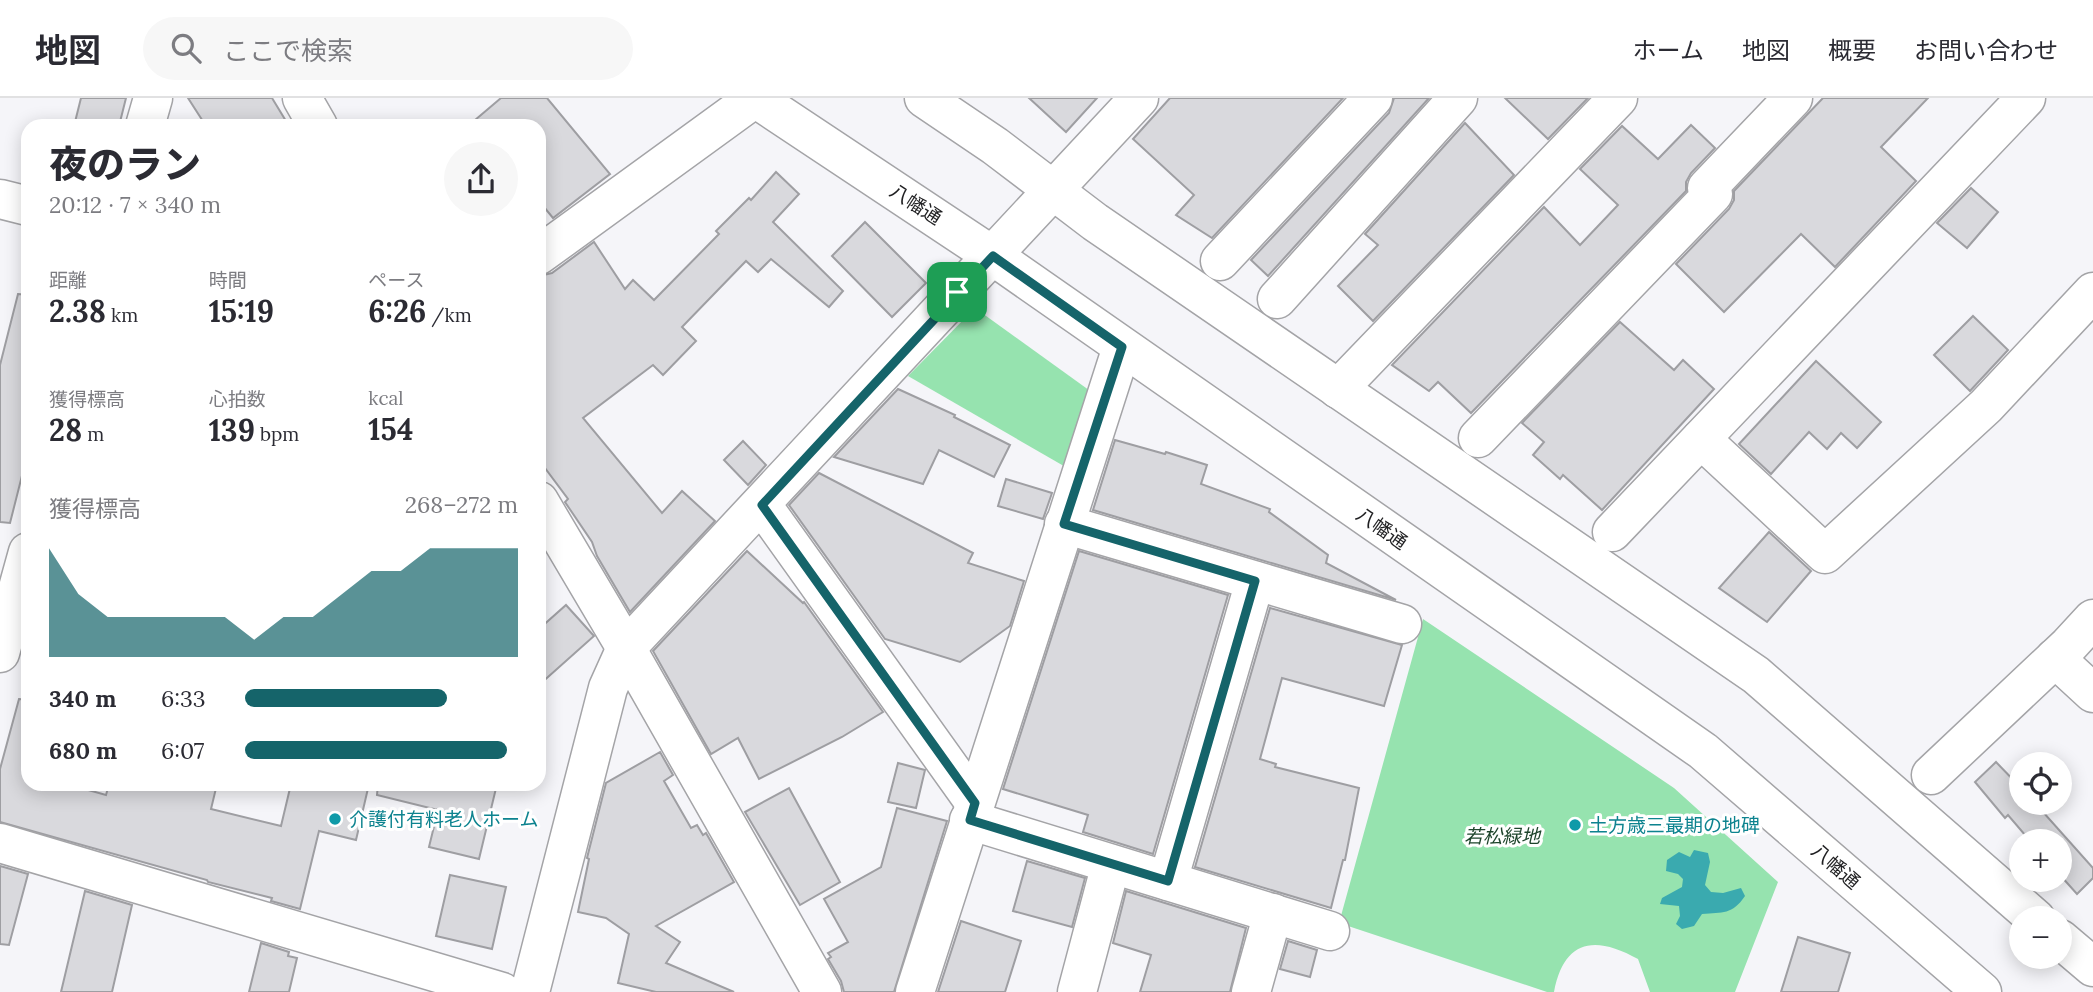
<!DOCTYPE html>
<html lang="ja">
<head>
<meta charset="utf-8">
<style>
	body { margin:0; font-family:Lora,"Noto Sans JP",serif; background:#f7f7f7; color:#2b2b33; height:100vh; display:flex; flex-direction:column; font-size:26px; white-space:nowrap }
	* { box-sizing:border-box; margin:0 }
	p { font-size:23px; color:#7c7c81 }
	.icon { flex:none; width:38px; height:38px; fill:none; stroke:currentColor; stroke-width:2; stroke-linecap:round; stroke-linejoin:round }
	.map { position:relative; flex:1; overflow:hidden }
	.details { position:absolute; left:21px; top:21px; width:525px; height:672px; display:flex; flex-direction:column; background:#fff; border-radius:21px; box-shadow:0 4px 18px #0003 }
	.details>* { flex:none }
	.controls { position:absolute; left:2009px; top:654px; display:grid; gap:14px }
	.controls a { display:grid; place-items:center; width:63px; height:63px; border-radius:50%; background:#fff; box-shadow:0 4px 18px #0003; font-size:35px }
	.pin { position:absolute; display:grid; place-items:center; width:60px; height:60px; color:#fff; margin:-30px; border-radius:14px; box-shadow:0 4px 10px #0006 }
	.round { display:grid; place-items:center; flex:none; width:74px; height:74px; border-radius:37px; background:#f7f7f7 }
	.head { display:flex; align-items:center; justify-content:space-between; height:119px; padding:0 28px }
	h1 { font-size:38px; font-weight:800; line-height:52px }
	.stats { display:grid; grid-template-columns:repeat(3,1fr); gap:10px; height:119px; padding:7px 28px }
	.stats div { display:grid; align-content:center }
	.stats b { font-size:30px; font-weight:800 }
	.stats small { font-size:19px; font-weight:400 }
	.stats p { font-size:19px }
	.chart { height:196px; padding:14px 28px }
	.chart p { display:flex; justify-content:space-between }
	.chart svg { width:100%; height:126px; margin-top:7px; fill:#15646a; opacity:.7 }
	ul { padding:0 28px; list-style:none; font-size:23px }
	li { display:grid; grid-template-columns:112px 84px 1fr; align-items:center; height:52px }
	li i { height:18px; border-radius:9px; background:#15646a }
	header { display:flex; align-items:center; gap:42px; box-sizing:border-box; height:98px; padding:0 35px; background:#fff; border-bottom:2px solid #e1e1e2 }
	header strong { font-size:33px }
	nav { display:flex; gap:38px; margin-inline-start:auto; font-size:24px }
	.search { width:490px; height:63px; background:#f7f7f7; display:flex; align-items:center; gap:18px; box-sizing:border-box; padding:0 24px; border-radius:38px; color:#7c7c81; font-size:26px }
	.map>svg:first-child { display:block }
</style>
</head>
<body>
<header>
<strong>地図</strong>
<div class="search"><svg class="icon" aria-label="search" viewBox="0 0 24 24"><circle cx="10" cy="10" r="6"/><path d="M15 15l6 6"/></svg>ここで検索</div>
<nav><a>ホーム</a><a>地図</a><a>概要</a><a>お問い合わせ</a></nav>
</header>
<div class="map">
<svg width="2093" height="894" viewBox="0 0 2093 894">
	<rect width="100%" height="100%" fill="#f5f5f9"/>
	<g fill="#96e3af">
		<polygon points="975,210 1093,295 1069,371 908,278"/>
		<path d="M1423,521L1674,690L1778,784L1735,894H1650L1638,861C1595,837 1564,841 1554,894H1547L1339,825Z"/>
	</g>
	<path fill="#3aaaaf" d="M1694,752L1708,755L1710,764L1705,787L1711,794L1723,795L1741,790L1745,798C1732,817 1723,814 1702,816L1694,828L1682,831L1676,826L1680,818L1679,808L1660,806L1662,800L1682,789L1683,781L1678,776L1666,773L1667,762L1679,754L1690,759Z"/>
	<g fill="#d9d9dd" stroke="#9e9ea2" stroke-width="2">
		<polygon points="81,0 126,0 119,28 74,28"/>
		<polygon points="188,0 272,0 289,28 206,28"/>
		<polygon points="501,0 547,0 610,76 553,120 539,103 539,28 468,28"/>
		<polygon points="1029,0 1097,0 1066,34"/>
		<polygon points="1170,0 1343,0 1212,140 1176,117 1194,97 1133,41"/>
		<polygon points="1394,0 1429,0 1268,178 1251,162 1389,15"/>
		<polygon points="1505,0 1588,0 1548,41"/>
		<polygon points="1823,0 1928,0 1881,49 1916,83 1835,169 1801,136 1724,214 1676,166 1729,111 1734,102 1734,93"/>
		<polygon points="1465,25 1514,77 1373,223 1338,188 1378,147 1365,136"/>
		<polygon points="1691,27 1715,50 1691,75 1686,84 1686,93 1471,315 1438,284 1429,293 1392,267 1544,109 1580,147 1618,107 1580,71 1622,28 1658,61"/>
		<polygon points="776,74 799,96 773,124 843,193 829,209 771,161 758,174 746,163 682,229 696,243 663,277 653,267 583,320 662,415 682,393 715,423 630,514 597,458 592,444 565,404 568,401 539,362 539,178 552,175 594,144 625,191 633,182 654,202 719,136 716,133 749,100 751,102"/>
		<polygon points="1971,90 1998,114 1967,150 1937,125"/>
		<polygon points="865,124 926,185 892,219 832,158"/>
		<polygon points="18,196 28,197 28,354 10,425 0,424 0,267"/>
		<polygon points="1973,218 2008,252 1970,293 1934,257"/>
		<polygon points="1620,224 1674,272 1683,262 1714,291 1602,412 1563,377 1560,381 1533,357 1544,344 1522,325"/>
		<polygon points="1816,263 1881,324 1857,350 1841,335 1827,351 1809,334 1771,376 1739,346"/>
		<polygon points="898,291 955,317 954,319 1010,347 994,379 939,352 923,386 834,359"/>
		<polygon points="1115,342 1165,356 1166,354 1207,367 1201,386 1270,411 1269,414 1328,457 1326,465 1396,502 1093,412"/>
		<polygon points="743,343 766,367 748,387 724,362"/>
		<polygon points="819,375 973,455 968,465 1024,483 1010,528 960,564 885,541 789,407"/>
		<polygon points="1006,381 1052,395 1043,421 998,408"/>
		<polygon points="1769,434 1811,473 1767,524 1719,490"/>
		<polygon points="747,453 803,505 804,504 883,614 842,639 759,681 738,640 711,656 653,553"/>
		<polygon points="1079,453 1228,497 1153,756 1083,734 1088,717 1003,691"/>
		<polygon points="566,507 594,538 539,587 539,531"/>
		<polygon points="1270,510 1402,547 1384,608 1282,580 1260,661 1276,666 1275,669 1359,690 1345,762 1343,762 1331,810 1195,769"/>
		<polygon points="19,601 28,602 28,686 67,686 106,697 109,686 217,686 211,711 281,728 291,686 369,686 356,742 319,733 300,811 271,803 272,800 208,784 207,782 0,724 0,671"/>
		<polygon points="660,654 673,677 664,683 691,730 697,727 703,737 706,735 734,784 656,828 680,844 666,865 734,894 656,894 618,885 629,836 606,820 578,814 589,761 587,760 606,685"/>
		<polygon points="1996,664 2021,690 2021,705 2035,705 2093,770 2093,780 2077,796 2060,777 2060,744 2031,744 2008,717 2005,720 1975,684"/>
		<polygon points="898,665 925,672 916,710 888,704"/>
		<polygon points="378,686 497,686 479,761 429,749 438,712 377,697"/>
		<polygon points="789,690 840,784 800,807 745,714"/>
		<polygon points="897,710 947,723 894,894 844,894 841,883 828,861 831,859 828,855 848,844 824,801 881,769"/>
		<polygon points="1027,763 1085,780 1072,829 1013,813"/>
		<polygon points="0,768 28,776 9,847 0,846"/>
		<polygon points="450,777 506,789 492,851 436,838"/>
		<polygon points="85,793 132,807 112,894 61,894"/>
		<polygon points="1126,793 1246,830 1230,894 1140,894 1151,857 1113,845"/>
		<polygon points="961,823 1021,843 1005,894 938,894"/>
		<polygon points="1798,839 1850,855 1838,894 1781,894"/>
		<polygon points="1288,843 1317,852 1310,879 1280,871"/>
		<polygon points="261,845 289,854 288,858 297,860 289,894 249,894"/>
	</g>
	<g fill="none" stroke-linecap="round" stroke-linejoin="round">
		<defs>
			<g id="minor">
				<polyline points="302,0 318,28"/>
				<polyline points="755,0 993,158 1703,653 1982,894"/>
				<polyline points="924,0 995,48 1095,124 1756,577 2036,821"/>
				<polyline points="145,28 153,0"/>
				<polyline points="0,101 28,108"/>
				<polyline points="539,157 755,0"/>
				<polyline points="1220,163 1373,0"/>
				<polyline points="1277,201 1458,0"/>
				<polyline points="1338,291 1618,0"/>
				<polyline points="1478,340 1713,96 1707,90 1793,0"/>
				<polyline points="1701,341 1825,456 1986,308 2093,194"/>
				<polyline points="539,403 626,550 822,894"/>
				<polyline points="762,407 975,705"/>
				<polyline points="1064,426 1402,526"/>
				<polyline points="1612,434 2026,0"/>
				<polyline points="0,555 28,454"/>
				<polyline points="2055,560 2093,595"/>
				<polyline points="1931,677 2069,547 2093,521"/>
				<polyline points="969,722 1330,833"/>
				<polyline points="0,745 502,894"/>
				<polyline points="1168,783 1255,483"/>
				<polyline points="2060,841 2093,869"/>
				<polyline points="530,894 608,590 626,550 1139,0"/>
				<polyline points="915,894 1122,249"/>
				<polyline points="1077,894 1111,766"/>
				<polyline points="1251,894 1273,815"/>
			</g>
		</defs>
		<use href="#minor" stroke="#a4a4a7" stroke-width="41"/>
		<use href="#minor" stroke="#fff" stroke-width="38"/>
	</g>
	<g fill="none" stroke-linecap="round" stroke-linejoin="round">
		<defs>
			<polygon id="route" points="993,158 1122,249 1064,426 1255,483 1168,783 970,722 975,705 762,407"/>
		</defs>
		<use href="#route" stroke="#fff" stroke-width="14"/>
		<use href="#route" stroke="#15646a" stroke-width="9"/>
	</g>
	<g fill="#0f9aa8" stroke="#fff" stroke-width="2.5">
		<circle cx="335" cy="721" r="7"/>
		<circle cx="1575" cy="727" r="7"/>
	</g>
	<g text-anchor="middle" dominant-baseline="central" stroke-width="6" stroke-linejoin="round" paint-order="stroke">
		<g font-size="19" fill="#1f1f21" stroke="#fff">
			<text transform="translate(916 106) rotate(33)">八幡通</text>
			<text transform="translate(1382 430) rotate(35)">八幡通</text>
			<text transform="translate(1836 768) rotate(41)">八幡通</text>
		</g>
		<g font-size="19" fill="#0d838f" stroke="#fff" text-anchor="start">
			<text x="349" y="721">介護付有料老人ホーム</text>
			<text x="1589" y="727">土方歳三最期の地碑</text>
		</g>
		<g font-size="19" font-style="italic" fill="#1e452c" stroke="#fff">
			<text x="1502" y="738">若松緑地</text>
		</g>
	</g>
</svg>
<div class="controls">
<a><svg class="icon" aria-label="locate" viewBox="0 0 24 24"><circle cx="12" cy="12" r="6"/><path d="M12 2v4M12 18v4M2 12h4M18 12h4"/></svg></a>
<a>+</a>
<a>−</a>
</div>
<div class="pin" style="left:957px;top:194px;background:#1e9e55"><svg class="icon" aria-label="arrive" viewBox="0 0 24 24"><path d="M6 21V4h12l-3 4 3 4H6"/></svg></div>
<section class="details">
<div class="head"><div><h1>夜のラン</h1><p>20:12 · 7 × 340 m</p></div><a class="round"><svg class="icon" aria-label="share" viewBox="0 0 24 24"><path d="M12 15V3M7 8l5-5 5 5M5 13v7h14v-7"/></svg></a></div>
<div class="stats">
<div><p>距離</p><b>2.38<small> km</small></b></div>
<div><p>時間</p><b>15:19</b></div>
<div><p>ペース</p><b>6:26<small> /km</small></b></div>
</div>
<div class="stats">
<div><p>獲得標高</p><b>28<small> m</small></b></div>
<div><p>心拍数</p><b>139<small> bpm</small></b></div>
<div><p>kcal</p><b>154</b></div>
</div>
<div class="chart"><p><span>獲得標高</span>268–272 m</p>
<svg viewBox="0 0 160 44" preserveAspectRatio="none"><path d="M0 44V6L10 22L20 30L30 30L40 30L50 30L60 30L70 38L80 30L90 30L100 22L110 14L120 14L130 6L140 6L150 6L160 6V44z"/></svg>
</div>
<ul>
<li><b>340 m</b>6:33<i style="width:74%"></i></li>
<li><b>680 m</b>6:07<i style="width:96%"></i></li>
</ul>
</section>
</div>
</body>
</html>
